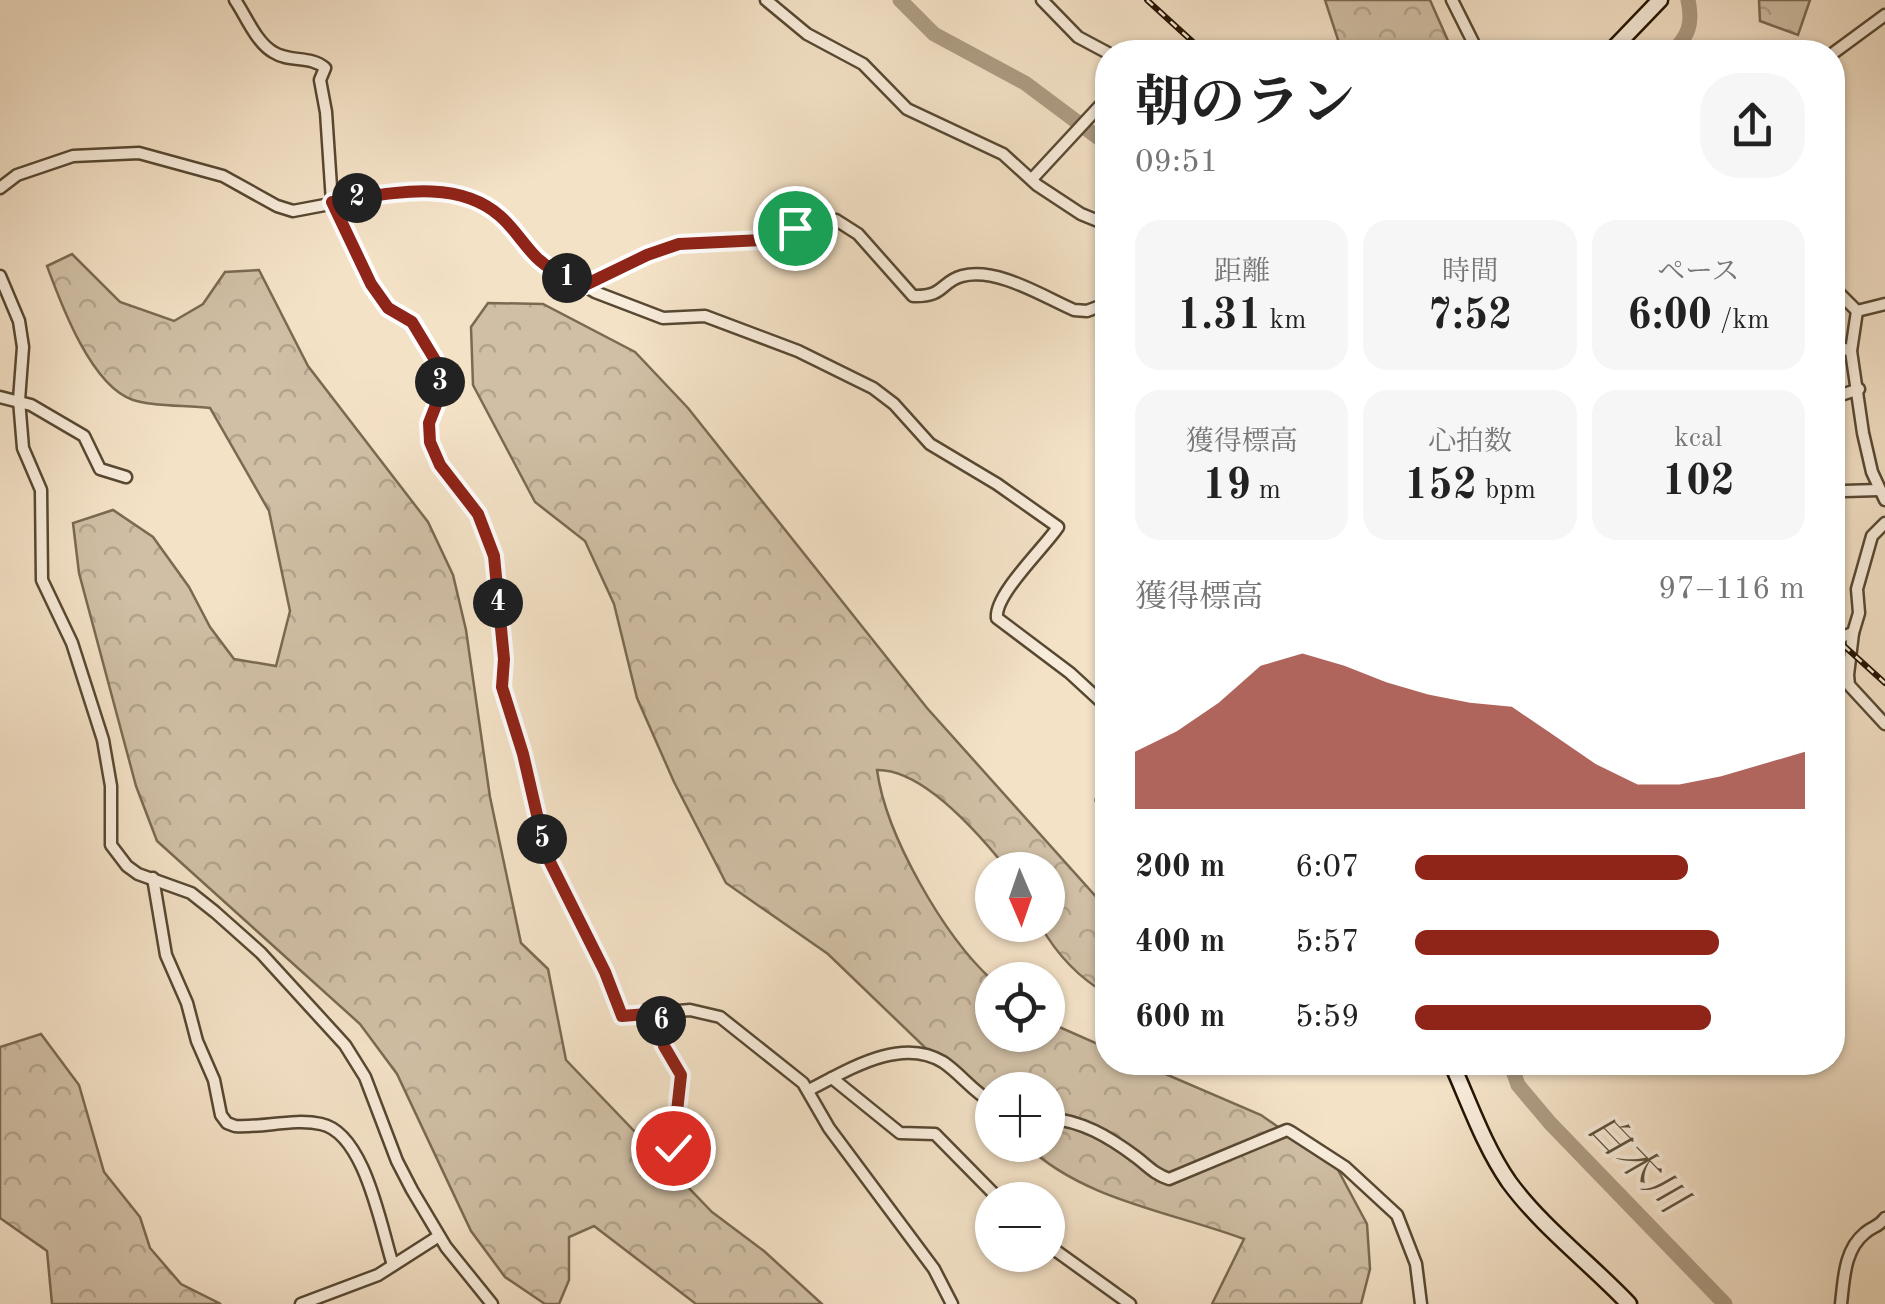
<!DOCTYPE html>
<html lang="ja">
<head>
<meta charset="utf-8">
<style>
	body { margin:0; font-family:"Old Standard TT","Noto Serif JP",serif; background:#f6f6f6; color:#222; height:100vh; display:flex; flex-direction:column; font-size:38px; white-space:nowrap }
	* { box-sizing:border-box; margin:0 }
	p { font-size:32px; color:#767676 }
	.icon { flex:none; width:55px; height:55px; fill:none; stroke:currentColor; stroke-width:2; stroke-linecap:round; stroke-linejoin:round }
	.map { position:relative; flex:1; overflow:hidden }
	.side { position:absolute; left:1095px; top:40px; width:750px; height:1035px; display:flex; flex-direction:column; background:#fff; border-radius:40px; box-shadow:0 2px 8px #0004 }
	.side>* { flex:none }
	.needle { width:65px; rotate:178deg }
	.controls { position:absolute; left:975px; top:852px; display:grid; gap:20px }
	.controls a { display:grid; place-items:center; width:90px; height:90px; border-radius:50%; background:#fff; box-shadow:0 2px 8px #0004; font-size:50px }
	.pin { position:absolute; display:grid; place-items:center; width:85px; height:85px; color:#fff; margin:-42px; border:5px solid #fff; border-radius:50%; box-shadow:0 2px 10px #0007 }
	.km { position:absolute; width:50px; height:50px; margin:-25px; border-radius:50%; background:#222; color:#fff; font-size:28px; line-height:50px; text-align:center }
	.round { display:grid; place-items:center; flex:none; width:105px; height:105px; border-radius:40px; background:#f6f6f6 }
	.head { display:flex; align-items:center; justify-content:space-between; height:170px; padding:0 40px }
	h1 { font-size:55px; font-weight:700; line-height:75px }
	.figures { display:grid; grid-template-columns:repeat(3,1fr); gap:15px; height:170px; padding:10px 40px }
	.figures div { display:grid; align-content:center; border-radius:25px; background:#f6f6f6; text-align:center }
	.figures b { font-size:42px; font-weight:700 }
	.figures small { font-size:28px; font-weight:400 }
	.figures p { font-size:28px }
	.chart { height:280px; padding:20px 40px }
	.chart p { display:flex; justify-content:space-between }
	.chart svg { width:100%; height:180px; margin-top:10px; fill:#8f2418; opacity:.7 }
	ul { padding:0 40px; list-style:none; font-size:32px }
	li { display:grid; grid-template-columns:160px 120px 1fr; align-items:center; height:75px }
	li i { height:25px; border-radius:12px; background:#8f2418 }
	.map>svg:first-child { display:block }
</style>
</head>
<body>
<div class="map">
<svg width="1885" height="1304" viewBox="0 0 1885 1304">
	<defs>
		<pattern id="forest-crowns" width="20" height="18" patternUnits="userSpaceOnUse" patternTransform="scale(2.5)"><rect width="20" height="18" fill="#d0bfa5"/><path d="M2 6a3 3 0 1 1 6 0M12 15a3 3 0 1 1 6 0" fill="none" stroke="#b2a38c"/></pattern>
	</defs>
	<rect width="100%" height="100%" fill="#f4e2c7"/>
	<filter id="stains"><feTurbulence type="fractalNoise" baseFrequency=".002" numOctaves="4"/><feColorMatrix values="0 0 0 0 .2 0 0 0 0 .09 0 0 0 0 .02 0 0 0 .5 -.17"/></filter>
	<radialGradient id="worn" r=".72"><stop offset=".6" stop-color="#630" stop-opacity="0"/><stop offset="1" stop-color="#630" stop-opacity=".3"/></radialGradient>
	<g fill="url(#forest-crowns)" stroke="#7a6a52" stroke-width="2.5">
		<polygon points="1325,0 1430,0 1453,52 1342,52"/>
		<polygon points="1759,0 1810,0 1798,35 1760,21"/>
		<path d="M72,254L120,302L174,321L203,304L225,272L259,270L308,366L428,522L453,575L466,630L490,797L521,943L548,969L566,1060L712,1212L764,1251L822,1304H696L594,1226L569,1237V1280L559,1304H545L505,1277L471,1231L397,1074L360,1024L157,841L136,786L79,573L73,523L113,510L153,537L189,587L210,627L234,659L276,666L290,611L269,511L210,408C188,405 153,407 133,400C91,386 61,304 47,266Z"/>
		<path d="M488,303L543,304L635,352L688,408L927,708L1107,909V994C1079,978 1056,953 1040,925H1048V870H1008C980,835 924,769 877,770C886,836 944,936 992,980V1035H1048V1022L1107,1048L1108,1062L1140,1063L1261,1115L1337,1168L1367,1224L1370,1269L1361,1304H1212L1244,1239C1172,1212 1083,1200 1026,1145H1048V1090H992V1112L828,954L726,883L674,782L637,698L614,604L585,541L535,502L473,385L471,327Z"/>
		<polygon points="41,1034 79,1085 104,1172 140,1217 150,1248 181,1284 221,1304 52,1304 47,1251 0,1218 0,1047"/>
	</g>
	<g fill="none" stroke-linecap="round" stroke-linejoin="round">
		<g stroke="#ad9c83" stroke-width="15">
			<polyline points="900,0 934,34 1025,83 1108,145"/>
			<path d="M1672,52C1689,36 1693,23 1688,0"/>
			<polyline points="1510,1062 1518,1085 1550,1123 1725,1304"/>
		</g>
		<defs>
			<g id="street">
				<path d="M235,0C246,16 256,42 273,52C290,63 310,55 325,68L320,80L326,112L332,202L371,284L388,308L411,322L435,360L441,393L429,423L430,442L440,465L478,515L494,556L503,659V687L523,754L546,854L605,972L622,1016L690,1010L720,1017L803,1083L829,1128L934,1269L952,1304"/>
				<polyline points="766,0 807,34 863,64 907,109 1003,154 1037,185 1081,214 1108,225"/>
				<polyline points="1042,0 1078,37 1108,53"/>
				<polyline points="1452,0 1478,52"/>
				<polyline points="1832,54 1885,15"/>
				<polyline points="1032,179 1108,97"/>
				<path d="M0,188L17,175L73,156L139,153L223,176L277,206L293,211L383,194L442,192L458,195L497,213L537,258L595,292L663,318L705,316L798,351L873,388L894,404L930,444L997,484L1058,527C1044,548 994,595 997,618L1070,673L1108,708"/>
				<polyline points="0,276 19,321 23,347 19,400 23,448 41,490 42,580 72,643 103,740 111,786 111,845 127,866 138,874 191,893 215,912 261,953 345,1045 365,1077 397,1161 412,1190 446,1247 492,1304"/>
				<path d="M583,286L647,255L679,244L762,241L795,228L836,220L858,234L913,296C945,297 940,282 962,276C997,267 1042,296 1074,310L1087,311L1108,303"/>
				<polyline points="1832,286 1857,311"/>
				<polyline points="1857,311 1851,351 1863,433 1872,472 1885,500"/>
				<polyline points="1857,311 1885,304"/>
				<polyline points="1832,345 1851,351"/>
				<polyline points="0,397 31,405 84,436 100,469 126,477"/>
				<polyline points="1832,398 1859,389"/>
				<polyline points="1844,491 1879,490"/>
				<polyline points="1885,523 1872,536 1857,589 1859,613 1853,633 1848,675 1849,685 1885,724"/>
				<polyline points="1832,640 1853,633"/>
				<polyline points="1108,786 1102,800 1108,809"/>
				<path d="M153,878L166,955L187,1003L197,1041L214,1080L221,1115L227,1123L235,1126C262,1128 294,1118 321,1124C365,1133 381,1228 393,1265"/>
				<polyline points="660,1013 663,1046 681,1075 673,1149 677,1154"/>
				<polyline points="832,1078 900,1133 935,1134 1000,1200"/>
				<path d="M809,1090C848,1070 901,1036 943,1062C961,1074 973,1092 992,1102"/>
				<path d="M1048,1118C1082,1121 1108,1136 1136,1157C1148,1166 1154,1174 1169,1179L1287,1130L1291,1132L1345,1167L1397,1215L1416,1264L1421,1304"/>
				<polyline points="1048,1245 1130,1304"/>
				<polyline points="301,1304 378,1275 439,1236"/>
				<path d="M1841,1304C1844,1279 1844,1250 1865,1233C1873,1226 1879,1227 1885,1218"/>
			</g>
			<g id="secondary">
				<polyline points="1610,52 1660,0"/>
				<path d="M1451,1062C1469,1102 1484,1146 1509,1182C1542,1227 1590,1263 1629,1304"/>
			</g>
		</defs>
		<use href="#street" stroke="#574832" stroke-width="15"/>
		<use href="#secondary" stroke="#231400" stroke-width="19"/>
		<use href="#street" stroke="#f8ecdb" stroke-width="10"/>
		<use href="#secondary" stroke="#f8ecdb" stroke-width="14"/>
		<defs>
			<g id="rail">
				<polyline points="1147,0 1204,52"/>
				<polyline points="1832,635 1885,683"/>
			</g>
		</defs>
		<use href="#rail" stroke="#231400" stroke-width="6"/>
		<use href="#rail" stroke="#f8ecdb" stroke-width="2.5" stroke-dasharray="8" stroke-linecap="butt"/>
	</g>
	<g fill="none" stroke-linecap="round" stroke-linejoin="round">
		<defs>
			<path id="route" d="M673,1148L681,1075L664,1046L660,1013L622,1016L605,972L546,854L523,754L502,687L504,659L494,556L478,514L440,465L430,442L429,423L441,392L435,360L412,322L388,308L371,284L332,202C385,195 455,176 500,216C514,228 523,244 536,257C549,270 567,278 583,286L647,255L679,244L762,240L795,228"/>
		</defs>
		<use href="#route" stroke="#fff" stroke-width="20"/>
		<use href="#route" stroke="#8f2418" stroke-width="12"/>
	</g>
	<g text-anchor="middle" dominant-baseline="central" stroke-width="8" stroke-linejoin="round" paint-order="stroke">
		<g font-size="40" font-style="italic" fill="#61513b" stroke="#f8ecdb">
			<text transform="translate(1635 1165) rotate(46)">白木川</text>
		</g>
	</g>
	<rect width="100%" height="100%" filter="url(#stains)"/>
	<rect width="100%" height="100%" fill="url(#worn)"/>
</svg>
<div class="controls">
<a><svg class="needle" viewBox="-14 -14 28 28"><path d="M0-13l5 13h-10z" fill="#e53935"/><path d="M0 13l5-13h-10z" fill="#767676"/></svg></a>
<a><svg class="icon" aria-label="locate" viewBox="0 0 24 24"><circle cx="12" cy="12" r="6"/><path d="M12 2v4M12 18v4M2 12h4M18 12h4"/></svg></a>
<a>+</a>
<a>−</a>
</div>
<div class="pin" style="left:795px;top:228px;background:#1e9e55"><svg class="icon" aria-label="arrive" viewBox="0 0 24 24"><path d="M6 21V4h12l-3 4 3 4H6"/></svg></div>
<div class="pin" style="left:673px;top:1148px;background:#d93025"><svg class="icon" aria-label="check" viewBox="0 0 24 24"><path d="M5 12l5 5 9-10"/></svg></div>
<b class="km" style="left:567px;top:278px">1</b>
<b class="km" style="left:357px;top:198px">2</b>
<b class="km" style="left:440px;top:382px">3</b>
<b class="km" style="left:498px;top:603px">4</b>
<b class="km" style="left:542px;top:839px">5</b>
<b class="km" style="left:661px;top:1021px">6</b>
<section class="side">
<div class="head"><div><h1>朝のラン</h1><p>09:51</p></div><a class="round"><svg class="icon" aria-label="share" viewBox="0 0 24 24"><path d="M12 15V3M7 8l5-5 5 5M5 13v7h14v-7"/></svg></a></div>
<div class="figures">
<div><p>距離</p><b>1.31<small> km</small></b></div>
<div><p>時間</p><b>7:52</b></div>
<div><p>ペース</p><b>6:00<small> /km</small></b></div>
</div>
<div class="figures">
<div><p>獲得標高</p><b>19<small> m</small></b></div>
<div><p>心拍数</p><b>152<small> bpm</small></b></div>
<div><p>kcal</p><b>102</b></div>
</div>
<div class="chart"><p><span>獲得標高</span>97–116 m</p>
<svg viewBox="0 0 160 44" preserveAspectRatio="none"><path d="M0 44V30L10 25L20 18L30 9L40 6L50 9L60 13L70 16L80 18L90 19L100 26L110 33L120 38L130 38L140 36L150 33L160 30V44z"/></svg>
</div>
<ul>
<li><b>200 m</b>6:07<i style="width:70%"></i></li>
<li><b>400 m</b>5:57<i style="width:78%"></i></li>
<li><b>600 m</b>5:59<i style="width:76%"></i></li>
</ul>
</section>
</div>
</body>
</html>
